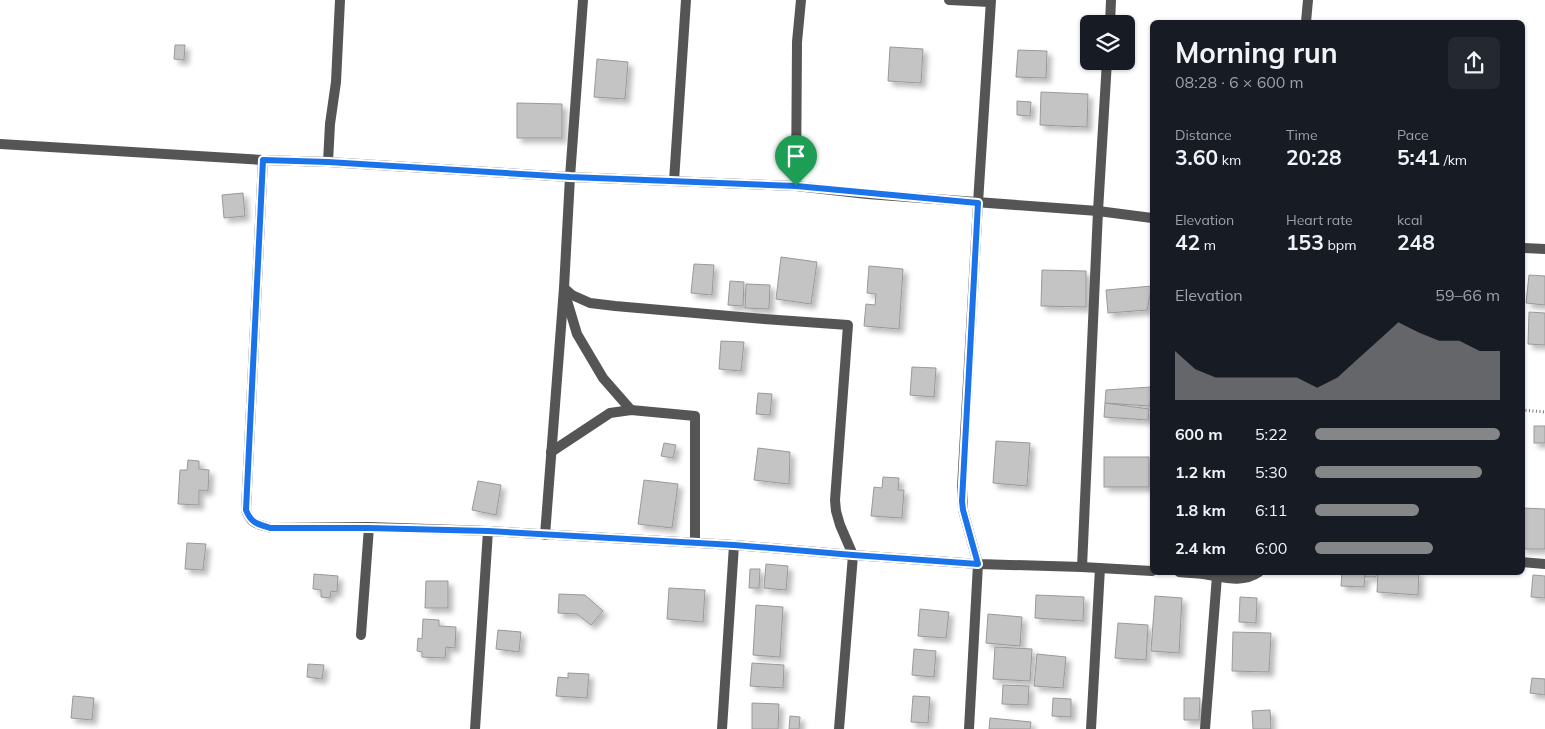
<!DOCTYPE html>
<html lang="en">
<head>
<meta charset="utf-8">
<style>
	body { margin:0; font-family:Mulish,sans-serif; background:#242831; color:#f1f3f6; height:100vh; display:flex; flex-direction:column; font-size:19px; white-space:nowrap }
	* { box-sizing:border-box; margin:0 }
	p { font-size:16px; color:#9ea1a6 }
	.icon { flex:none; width:28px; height:28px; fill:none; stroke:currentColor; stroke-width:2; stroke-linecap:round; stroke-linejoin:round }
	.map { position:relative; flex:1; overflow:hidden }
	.details { position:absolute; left:1150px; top:20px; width:375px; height:555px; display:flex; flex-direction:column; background:#171b24; border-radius:8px; box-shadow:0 1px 4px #0004 }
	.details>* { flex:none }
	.buttons { position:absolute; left:1080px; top:15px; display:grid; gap:10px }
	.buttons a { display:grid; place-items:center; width:55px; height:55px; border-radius:8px; background:#171b24; box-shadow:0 1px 4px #0004; font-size:25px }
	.pin { position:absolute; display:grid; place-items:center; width:42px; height:42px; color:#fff; margin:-51px -21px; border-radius:50% 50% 50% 0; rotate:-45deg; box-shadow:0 0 5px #0007 }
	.pin .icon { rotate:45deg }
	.round { display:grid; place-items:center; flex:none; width:52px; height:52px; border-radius:8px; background:#242831 }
	.overview { display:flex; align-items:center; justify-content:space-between; height:85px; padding:0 25px }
	h1 { font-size:28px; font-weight:700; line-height:38px }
	.stats { display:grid; grid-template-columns:repeat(3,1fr); gap:8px; height:85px; padding:5px 25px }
	.stats div { display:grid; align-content:center }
	.stats b { font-size:21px; font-weight:700 }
	.stats small { font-size:14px; font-weight:400 }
	.stats p { font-size:14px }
	.chart { height:140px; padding:10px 25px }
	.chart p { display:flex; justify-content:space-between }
	.chart svg { width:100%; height:90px; margin-top:5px; fill:#858687; opacity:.7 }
	ul { padding:0 25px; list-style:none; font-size:16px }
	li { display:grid; grid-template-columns:80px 60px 1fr; align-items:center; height:38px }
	li i { height:12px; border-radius:6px; background:#858687 }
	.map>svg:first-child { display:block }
</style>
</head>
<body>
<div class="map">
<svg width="1545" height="729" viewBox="0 0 1545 729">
	<defs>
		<filter id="shadow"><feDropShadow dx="4.5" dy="4.5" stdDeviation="2.5" flood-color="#0004"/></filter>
	</defs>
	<rect width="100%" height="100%" fill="#fff"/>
	<g fill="#c4c4c4" stroke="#999" filter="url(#shadow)">
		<polygon points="175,45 185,45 184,60 174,59"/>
		<polygon points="890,47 923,49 921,83 888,81"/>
		<polygon points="1018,50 1047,51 1046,78 1016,77"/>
		<polygon points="597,59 628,62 625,99 594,97"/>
		<polygon points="1041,92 1088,94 1087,127 1040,125"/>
		<polygon points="1017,101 1031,102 1030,116 1017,115"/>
		<polygon points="517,103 562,104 562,138 517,138"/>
		<polygon points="243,193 245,216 224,218 222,195"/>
		<polygon points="781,257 817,262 811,304 776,299"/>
		<polygon points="694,264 714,265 712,295 691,293"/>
		<polygon points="869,266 903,269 899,329 864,326 866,304 875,305 876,294 867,293"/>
		<polygon points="1042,270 1086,271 1086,307 1041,306"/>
		<polygon points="1529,275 1545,276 1545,305 1526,303"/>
		<polygon points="730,281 744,282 743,306 728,305"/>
		<polygon points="746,284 770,285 769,309 745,308"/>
		<polygon points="1152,286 1147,310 1108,313 1106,290"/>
		<polygon points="1529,312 1545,313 1545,345 1528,344"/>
		<polygon points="721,341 744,342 741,371 719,369"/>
		<polygon points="912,367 936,368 934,397 910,395"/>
		<polygon points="1151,387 1150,406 1105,403 1106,390"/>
		<polygon points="758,393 772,394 770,415 756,414"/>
		<polygon points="1105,403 1149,409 1148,420 1104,417"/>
		<rect x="1534" y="426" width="11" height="17"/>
		<polygon points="996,441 1030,443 1027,486 993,483"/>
		<polygon points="664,443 676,445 673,458 661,456"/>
		<polygon points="758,448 790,452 789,484 754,480"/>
		<rect x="1104" y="457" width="45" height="30"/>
		<polygon points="188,460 199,461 199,469 209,470 208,491 199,490 199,505 178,504 180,470 187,470"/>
		<polygon points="883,477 899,478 898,490 904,490 902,518 871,516 874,487 882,488"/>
		<polygon points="644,480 678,484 672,528 638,524"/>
		<polygon points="478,481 501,485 496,515 472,510"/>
		<polygon points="1522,508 1545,509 1545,549 1522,549"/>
		<polygon points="187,543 206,544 203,570 185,569"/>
		<polygon points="766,564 788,566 786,590 764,588"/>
		<polygon points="750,569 760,569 759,588 749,588"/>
		<polygon points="1342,572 1365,574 1364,587 1341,586"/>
		<polygon points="1366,572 1377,572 1376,577 1365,577"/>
		<polygon points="1378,572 1419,572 1418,595 1377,592"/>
		<polygon points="314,574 338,576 337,592 331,591 330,598 321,597 321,590 313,589"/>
		<polygon points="1533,575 1545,576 1545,598 1531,597"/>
		<polygon points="426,581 448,581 448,608 425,608"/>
		<polygon points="669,588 705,590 703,622 667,619"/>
		<polygon points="559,594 585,595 603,611 591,625 577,614 558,613"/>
		<polygon points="1036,595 1084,597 1083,621 1035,618"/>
		<polygon points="1155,596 1182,598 1179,653 1151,651"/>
		<polygon points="1240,597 1257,598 1256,623 1239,622"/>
		<polygon points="756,605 783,607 780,657 753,655"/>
		<polygon points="920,609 949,612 946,638 918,636"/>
		<polygon points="988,614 1022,617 1020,646 986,643"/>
		<polygon points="423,619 439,620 439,626 456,627 455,648 446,647 445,658 422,657 422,652 417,651 418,638 422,639"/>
		<polygon points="1118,623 1148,625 1146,660 1115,658"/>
		<polygon points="498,630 521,632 519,652 496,649"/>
		<polygon points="1233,632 1271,633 1269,672 1232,671"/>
		<polygon points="995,647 1032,649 1030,681 993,679"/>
		<polygon points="914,649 936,651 934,677 912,675"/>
		<polygon points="1037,654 1066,657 1063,688 1034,686"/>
		<polygon points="752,663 784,665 783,688 750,686"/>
		<polygon points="308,664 324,665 322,679 307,677"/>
		<polygon points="568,673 589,674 587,698 556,696 558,677 568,678"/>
		<polygon points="1532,678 1545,679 1545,695 1530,693"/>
		<polygon points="1003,685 1029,686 1028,705 1002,704"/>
		<polygon points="73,696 94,698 92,720 71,718"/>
		<polygon points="913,696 930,697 928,723 911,722"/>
		<polygon points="1053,698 1071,699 1071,717 1052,716"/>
		<polygon points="1184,698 1200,698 1199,720 1184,720"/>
		<polygon points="752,703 779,704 778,729 752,729"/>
		<polygon points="1270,710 1271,729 1253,729 1252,711"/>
		<polygon points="790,716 800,717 799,729 789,729"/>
		<polygon points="990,718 1031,722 1030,729 989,729"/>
	</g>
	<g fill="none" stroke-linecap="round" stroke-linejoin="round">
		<polyline stroke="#777" stroke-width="3" stroke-dasharray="1 2.5" stroke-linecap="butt" points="1522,410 1545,412"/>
		<g stroke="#555" stroke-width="10">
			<polyline points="949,0 990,2"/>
			<polyline points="1306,22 1308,0"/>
			<polyline points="1110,24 1111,0"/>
			<polyline points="0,144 263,160 328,162 570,177 796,186 867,194 1098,211 1152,218"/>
			<path d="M263,160L246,510C251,524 257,524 271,528L369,527L488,531L734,545L853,555L978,564L1082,567L1152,571"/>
			<polyline points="328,162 330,124 336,82 340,0"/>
			<polyline points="674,181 686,0"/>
			<polyline points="796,186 797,42 801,0"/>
			<polyline points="1522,248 1545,249"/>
			<polyline points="564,288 572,295 590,303 615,306 764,319 848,325 835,500 836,511 840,525 853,555 839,729"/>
			<polyline points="565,294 577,334 603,378 631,410"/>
			<polyline points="551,452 610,413 631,410 695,416 695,543"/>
			<polyline points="545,535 564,288 570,177 583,0"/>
			<polyline points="1522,562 1545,564"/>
			<polyline points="1082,567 1098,211 1107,61"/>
			<path d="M1179,572C1187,573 1195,573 1203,574C1223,577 1242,584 1259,572"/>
			<polyline points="361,635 369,527"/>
			<polyline points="475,729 488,531"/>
			<polyline points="722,729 734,545"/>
			<polyline points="969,729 978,564 963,510 962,487 978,203 991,0"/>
			<polyline points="1091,729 1100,568"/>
			<polyline points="1205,729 1217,576"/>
		</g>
	</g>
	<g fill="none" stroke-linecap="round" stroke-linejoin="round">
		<defs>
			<path id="route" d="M263,160L328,162L570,177L796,186L978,203L962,501L963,510L978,564L853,555L734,545L488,531L368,528H271C257,524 251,523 246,510Z"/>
		</defs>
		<use href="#route" stroke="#fff" stroke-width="10"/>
		<use href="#route" stroke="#1a73e8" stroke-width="6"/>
	</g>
</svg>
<div class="buttons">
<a><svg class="icon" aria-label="layers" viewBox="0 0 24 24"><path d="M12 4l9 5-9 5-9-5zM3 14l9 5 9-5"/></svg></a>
</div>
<div class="pin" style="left:796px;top:186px;background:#1e9e55"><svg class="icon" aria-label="arrive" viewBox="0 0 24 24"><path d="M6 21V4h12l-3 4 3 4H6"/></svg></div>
<section class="details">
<div class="overview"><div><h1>Morning run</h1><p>08:28 · 6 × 600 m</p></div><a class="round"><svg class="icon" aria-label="share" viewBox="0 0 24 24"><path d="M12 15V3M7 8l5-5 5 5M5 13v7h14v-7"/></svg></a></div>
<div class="stats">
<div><p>Distance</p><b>3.60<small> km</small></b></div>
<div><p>Time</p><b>20:28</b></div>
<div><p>Pace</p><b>5:41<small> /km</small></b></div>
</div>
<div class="stats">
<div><p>Elevation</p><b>42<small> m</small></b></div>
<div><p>Heart rate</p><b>153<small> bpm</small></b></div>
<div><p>kcal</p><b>248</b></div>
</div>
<div class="chart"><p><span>Elevation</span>59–66 m</p>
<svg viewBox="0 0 160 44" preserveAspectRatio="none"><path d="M0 44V20L10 29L20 33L30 33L40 33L50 33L60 33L70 38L80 33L90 24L100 15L110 6L120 11L130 15L140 15L150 20L160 20V44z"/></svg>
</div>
<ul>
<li><b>600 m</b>5:22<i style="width:100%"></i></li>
<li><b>1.2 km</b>5:30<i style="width:90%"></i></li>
<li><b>1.8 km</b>6:11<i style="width:56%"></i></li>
<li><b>2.4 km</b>6:00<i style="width:64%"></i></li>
</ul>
</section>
</div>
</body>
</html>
